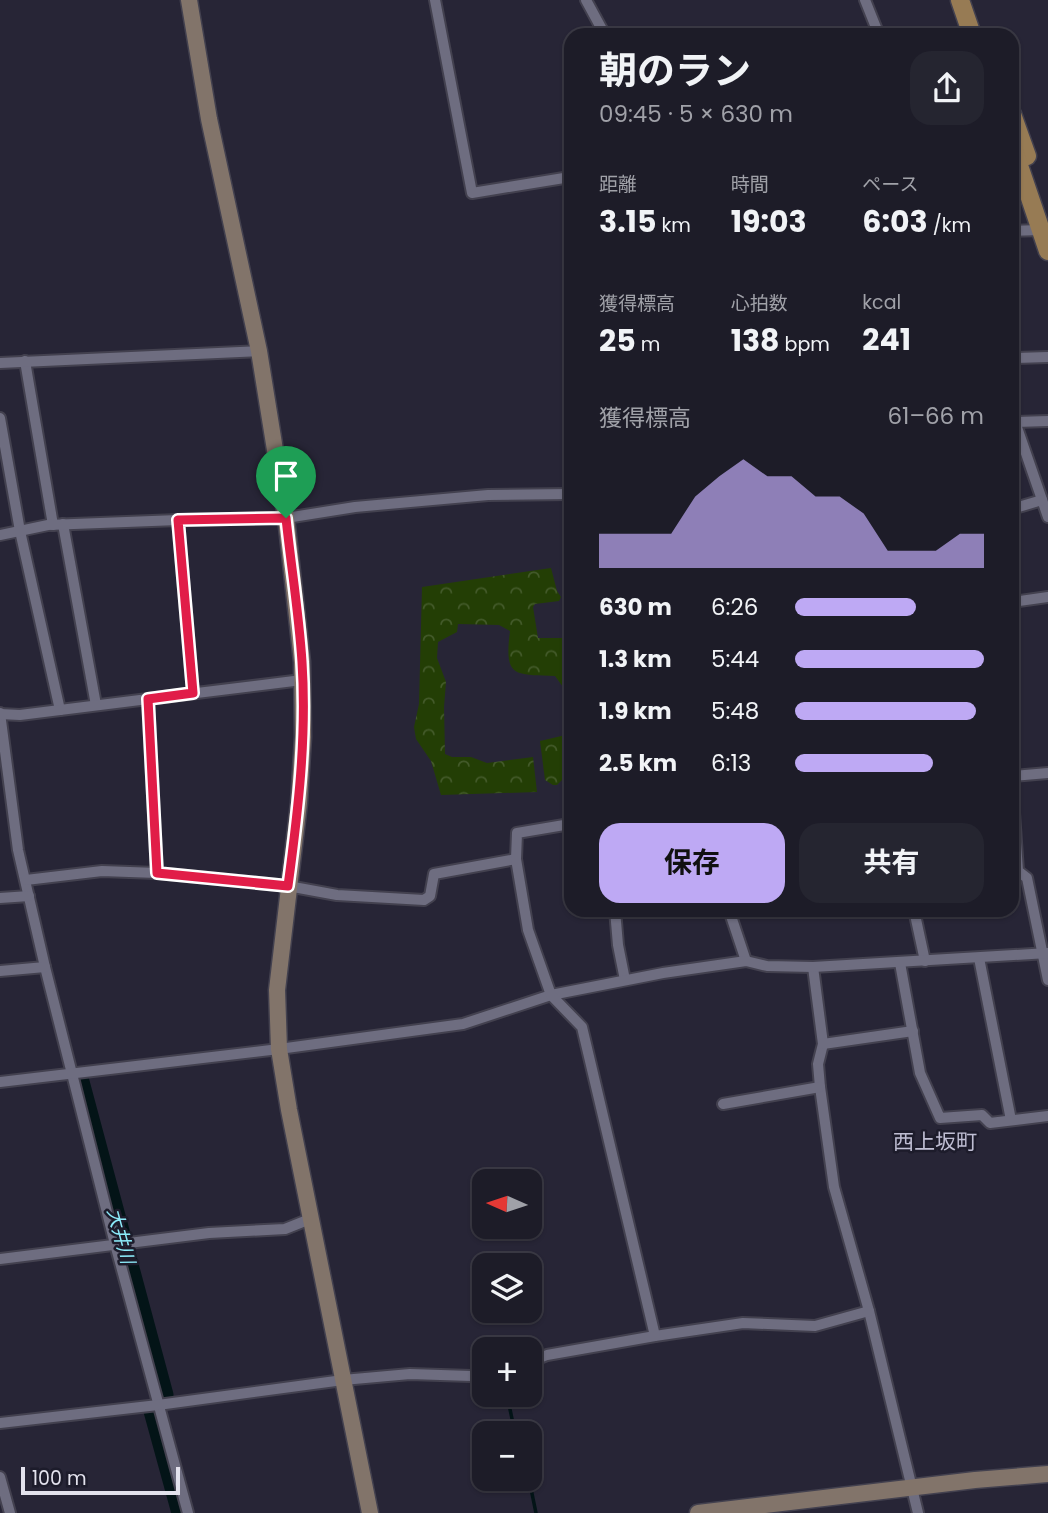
<!DOCTYPE html>
<html lang="ja">
<head>
<meta charset="utf-8">
<style>
	body { margin:0; font-family:Poppins,"Noto Sans JP",sans-serif; background:#252530; color:#f1f3f6; height:100vh; display:flex; flex-direction:column; font-size:26px; white-space:nowrap }
	* { box-sizing:border-box; margin:0 }
	p { font-size:23px; color:#a0a1a8 }
	.icon { flex:none; width:38px; height:38px; fill:none; stroke:currentColor; stroke-width:2; stroke-linecap:round; stroke-linejoin:round }
	.map { position:relative; flex:1; overflow:hidden }
	.drawer { position:absolute; left:564px; top:28px; width:455px; height:889px; display:flex; flex-direction:column; background:#1d1c28; border-radius:21px; box-shadow:0 2px 5px #0004,0 0 0 2px #3b3a45 }
	.drawer>* { flex:none }
	.needle { width:46px; rotate:273deg }
	.controls { position:absolute; left:472px; top:1169px; display:grid; gap:14px }
	.controls a { display:grid; place-items:center; width:70px; height:70px; border-radius:14px; background:#1d1c28; box-shadow:0 2px 5px #0004,0 0 0 2px #3b3a45; font-size:35px }
	.scale { position:absolute; left:21px; bottom:18px; width:159px; box-sizing:border-box; padding-left:7px; border:4px solid #e3e2ed; border-top:0; font-size:19px; line-height:24px; white-space:nowrap; color:#e3e2ed; -webkit-text-stroke:5px #1d1c2b; paint-order:stroke }
	.pin { position:absolute; display:grid; place-items:center; width:60px; height:60px; color:#fff; margin:-72px -30px; border-radius:50% 50% 50% 0; rotate:-45deg; box-shadow:0 0 7px #0007 }
	.pin .icon { rotate:45deg }
	.round { display:grid; place-items:center; flex:none; width:74px; height:74px; border-radius:21px; background:#252530 }
	.head { display:flex; align-items:center; justify-content:space-between; height:119px; padding:0 35px }
	h1 { font-size:38px; font-weight:700; line-height:52px }
	.metrics { display:grid; grid-template-columns:repeat(3,1fr); gap:10px; height:119px; padding:7px 35px }
	.metrics div { display:grid; align-content:center }
	.metrics b { font-size:30px; font-weight:700 }
	.metrics small { font-size:19px; font-weight:400 }
	.metrics p { font-size:19px }
	.chart { height:196px; padding:14px 35px }
	.chart p { display:flex; justify-content:space-between }
	.chart svg { width:100%; height:126px; margin-top:7px; fill:#bea9f4; opacity:.7 }
	.button { display:flex; gap:14px; margin-top:auto; padding:14px 35px }
	.button a { flex:1; height:80px; border-radius:21px; background:#bea9f4; color:#111; font-size:28px; font-weight:700; line-height:80px; text-align:center }
	.button a+a { background:#252530; color:#f1f3f6 }
	ul { padding:0 35px; list-style:none; font-size:23px }
	li { display:grid; grid-template-columns:112px 84px 1fr; align-items:center; height:52px }
	li i { height:18px; border-radius:9px; background:#bea9f4 }
	.map>svg:first-child { display:block }
</style>
</head>
<body>
<div class="map">
<svg width="1048" height="1513" viewBox="0 0 1048 1513">
	<defs>
		<pattern id="forest-crowns" width="20" height="18" patternUnits="userSpaceOnUse" patternTransform="scale(1.75)"><rect width="20" height="18" fill="#233e05"/><path d="M2 6a3 3 0 1 1 6 0M12 15a3 3 0 1 1 6 0" fill="none" stroke="#435a2a"/></pattern>
	</defs>
	<rect width="100%" height="100%" fill="#272536"/>
	<g fill="url(#forest-crowns)">
		<path d="M551,568L557,591L561,597L559,601L535,604L533,607L538,638H568L570,690L566,691L555,676C514,674 504,678 510,631L499,625L458,624L457,632L438,642L437,658L446,682L444,707L445,754L452,757H471L487,763L533,757L537,792L441,795L431,761L416,739L414,727L419,704L422,587Z"/>
		<polygon points="570,734 570,772 557,785 553,785 545,780 540,741"/>
	</g>
	<g fill="none" stroke-linecap="round" stroke-linejoin="round">
		<g stroke="#031417" stroke-width="3.5">
			<polyline points="507,1395 515,1433"/>
			<polyline points="529,1479 536,1513"/>
		</g>
		<g stroke="#031417" stroke-width="19">
			<polyline points="79,1078 164,1395"/>
			<polyline points="153,1411 181,1513"/>
		</g>
		<defs>
			<g id="street">
				<polyline points="435,0 472,193 570,177"/>
				<polyline points="586,0 605,35"/>
				<polyline points="865,0 879,35"/>
				<polyline points="1012,231 1041,230"/>
				<polyline points="1012,358 1048,357"/>
				<polyline points="25,361 53,525"/>
				<polyline points="0,363 259,351"/>
				<polyline points="1012,413 1048,517"/>
				<polyline points="0,418 20,531 60,710"/>
				<polyline points="1014,422 1048,421"/>
				<polyline points="1012,509 1042,500"/>
				<polyline points="178,520 193,693"/>
				<polyline points="63,524 96,705"/>
				<polyline points="0,535 48,525 178,520 286,518 355,507 488,495 570,494"/>
				<polyline points="1012,602 1048,597"/>
				<polyline points="148,699 302,680"/>
				<polyline points="0,713 18,850 45,967 115,1244 188,1513"/>
				<polyline points="0,714 20,715 148,699 157,873 102,871 26,880"/>
				<polyline points="1012,776 1048,773"/>
				<polyline points="1012,784 1018,871 1027,878 1048,980"/>
				<polyline points="157,873 288,886 337,895 424,900 430,896 434,874 516,859"/>
				<polyline points="0,898 29,896"/>
				<polyline points="615,910 618,945 625,980"/>
				<polyline points="729,910 746,961"/>
				<polyline points="914,910 925,961"/>
				<polyline points="979,958 1011,1120"/>
				<polyline points="900,963 920,1073 940,1118 982,1115 990,1123 1048,1116"/>
				<polyline points="813,967 823,1044 818,1064 820,1087 834,1187 869,1311 918,1513"/>
				<polyline points="0,971 45,967"/>
				<polyline points="823,1044 913,1031"/>
				<polyline points="0,1082 279,1049 463,1024 551,995 663,973 746,961 767,966 813,967 1048,953"/>
				<polyline points="723,1104 820,1087"/>
				<polyline points="0,1259 209,1233 285,1229 310,1219"/>
				<polyline points="655,1336 743,1323 815,1326 869,1311"/>
				<polyline points="530,1362 547,1355 655,1336 582,1027 551,995 528,930 516,859 517,833 570,824"/>
				<polyline points="0,1423 158,1405 343,1380 410,1374 471,1376 485,1374"/>
				<polyline points="0,1477 10,1513"/>
			</g>
			<g id="secondary">
				<polyline points="189,0 209,119 259,351 286,518 302,662 303,737 299,803 277,990 279,1049 289,1110 370,1513"/>
				<polyline points="698,1513 975,1480 1048,1474"/>
			</g>
			<g id="primary">
				<polyline points="960,0 972,35"/>
				<polyline points="1012,114 1027,156"/>
				<polyline points="1012,145 1048,251"/>
			</g>
		</defs>
		<use href="#street" stroke="#43414f" stroke-width="14"/>
		<use href="#secondary" stroke="#43414f" stroke-width="19"/>
		<use href="#primary" stroke="#43414f" stroke-width="21"/>
		<use href="#street" stroke="#6e6d80" stroke-width="10"/>
		<use href="#secondary" stroke="#82746a" stroke-width="16"/>
		<use href="#primary" stroke="#977b54" stroke-width="18"/>
	</g>
	<g fill="none" stroke-linecap="round" stroke-linejoin="round">
		<defs>
			<path id="route" d="M286,518C291,566 299,614 302,662C307,737 298,812 288,886L157,873L148,699L193,693L178,520Z"/>
		</defs>
		<use href="#route" stroke="#fff" stroke-width="14"/>
		<use href="#route" stroke="#e11d48" stroke-width="9"/>
	</g>
	<g text-anchor="middle" dominant-baseline="central" stroke-width="5" stroke-linejoin="round" paint-order="stroke">
		<g font-size="19" font-style="italic" fill="#8cebfa" stroke="#1d1c2b">
			<text transform="translate(121 1236) rotate(75)">大井川</text>
		</g>
		<g font-size="21" fill="#bfbed3" stroke="#1d1c2b">
			<text x="935" y="1141">西上坂町</text>
		</g>
	</g>
</svg>
<div class="controls">
<a><svg class="needle" viewBox="-14 -14 28 28"><path d="M0-13l5 13h-10z" fill="#e53935"/><path d="M0 13l5-13h-10z" fill="#a0a1a8"/></svg></a>
<a><svg class="icon" aria-label="layers" viewBox="0 0 24 24"><path d="M12 4l9 5-9 5-9-5zM3 14l9 5 9-5"/></svg></a>
<a>+</a>
<a>−</a>
</div>
<div class="scale">100 m</div>
<div class="pin" style="left:286px;top:518px;background:#1e9e55"><svg class="icon" aria-label="arrive" viewBox="0 0 24 24"><path d="M6 21V4h12l-3 4 3 4H6"/></svg></div>
<section class="drawer">
<div class="head"><div><h1>朝のラン</h1><p>09:45 · 5 × 630 m</p></div><a class="round"><svg class="icon" aria-label="share" viewBox="0 0 24 24"><path d="M12 15V3M7 8l5-5 5 5M5 13v7h14v-7"/></svg></a></div>
<div class="metrics">
<div><p>距離</p><b>3.15<small> km</small></b></div>
<div><p>時間</p><b>19:03</b></div>
<div><p>ペース</p><b>6:03<small> /km</small></b></div>
</div>
<div class="metrics">
<div><p>獲得標高</p><b>25<small> m</small></b></div>
<div><p>心拍数</p><b>138<small> bpm</small></b></div>
<div><p>kcal</p><b>241</b></div>
</div>
<div class="chart"><p><span>獲得標高</span>61–66 m</p>
<svg viewBox="0 0 160 44" preserveAspectRatio="none"><path d="M0 44V32L10 32L20 32L30 32L40 19L50 12L60 6L70 12L80 12L90 19L100 19L110 25L120 38L130 38L140 38L150 32L160 32V44z"/></svg>
</div>
<ul>
<li><b>630 m</b>6:26<i style="width:64%"></i></li>
<li><b>1.3 km</b>5:44<i style="width:100%"></i></li>
<li><b>1.9 km</b>5:48<i style="width:96%"></i></li>
<li><b>2.5 km</b>6:13<i style="width:73%"></i></li>
</ul>
<div class="button"><a>保存</a><a>共有</a></div>
</section>
</div>
</body>
</html>
